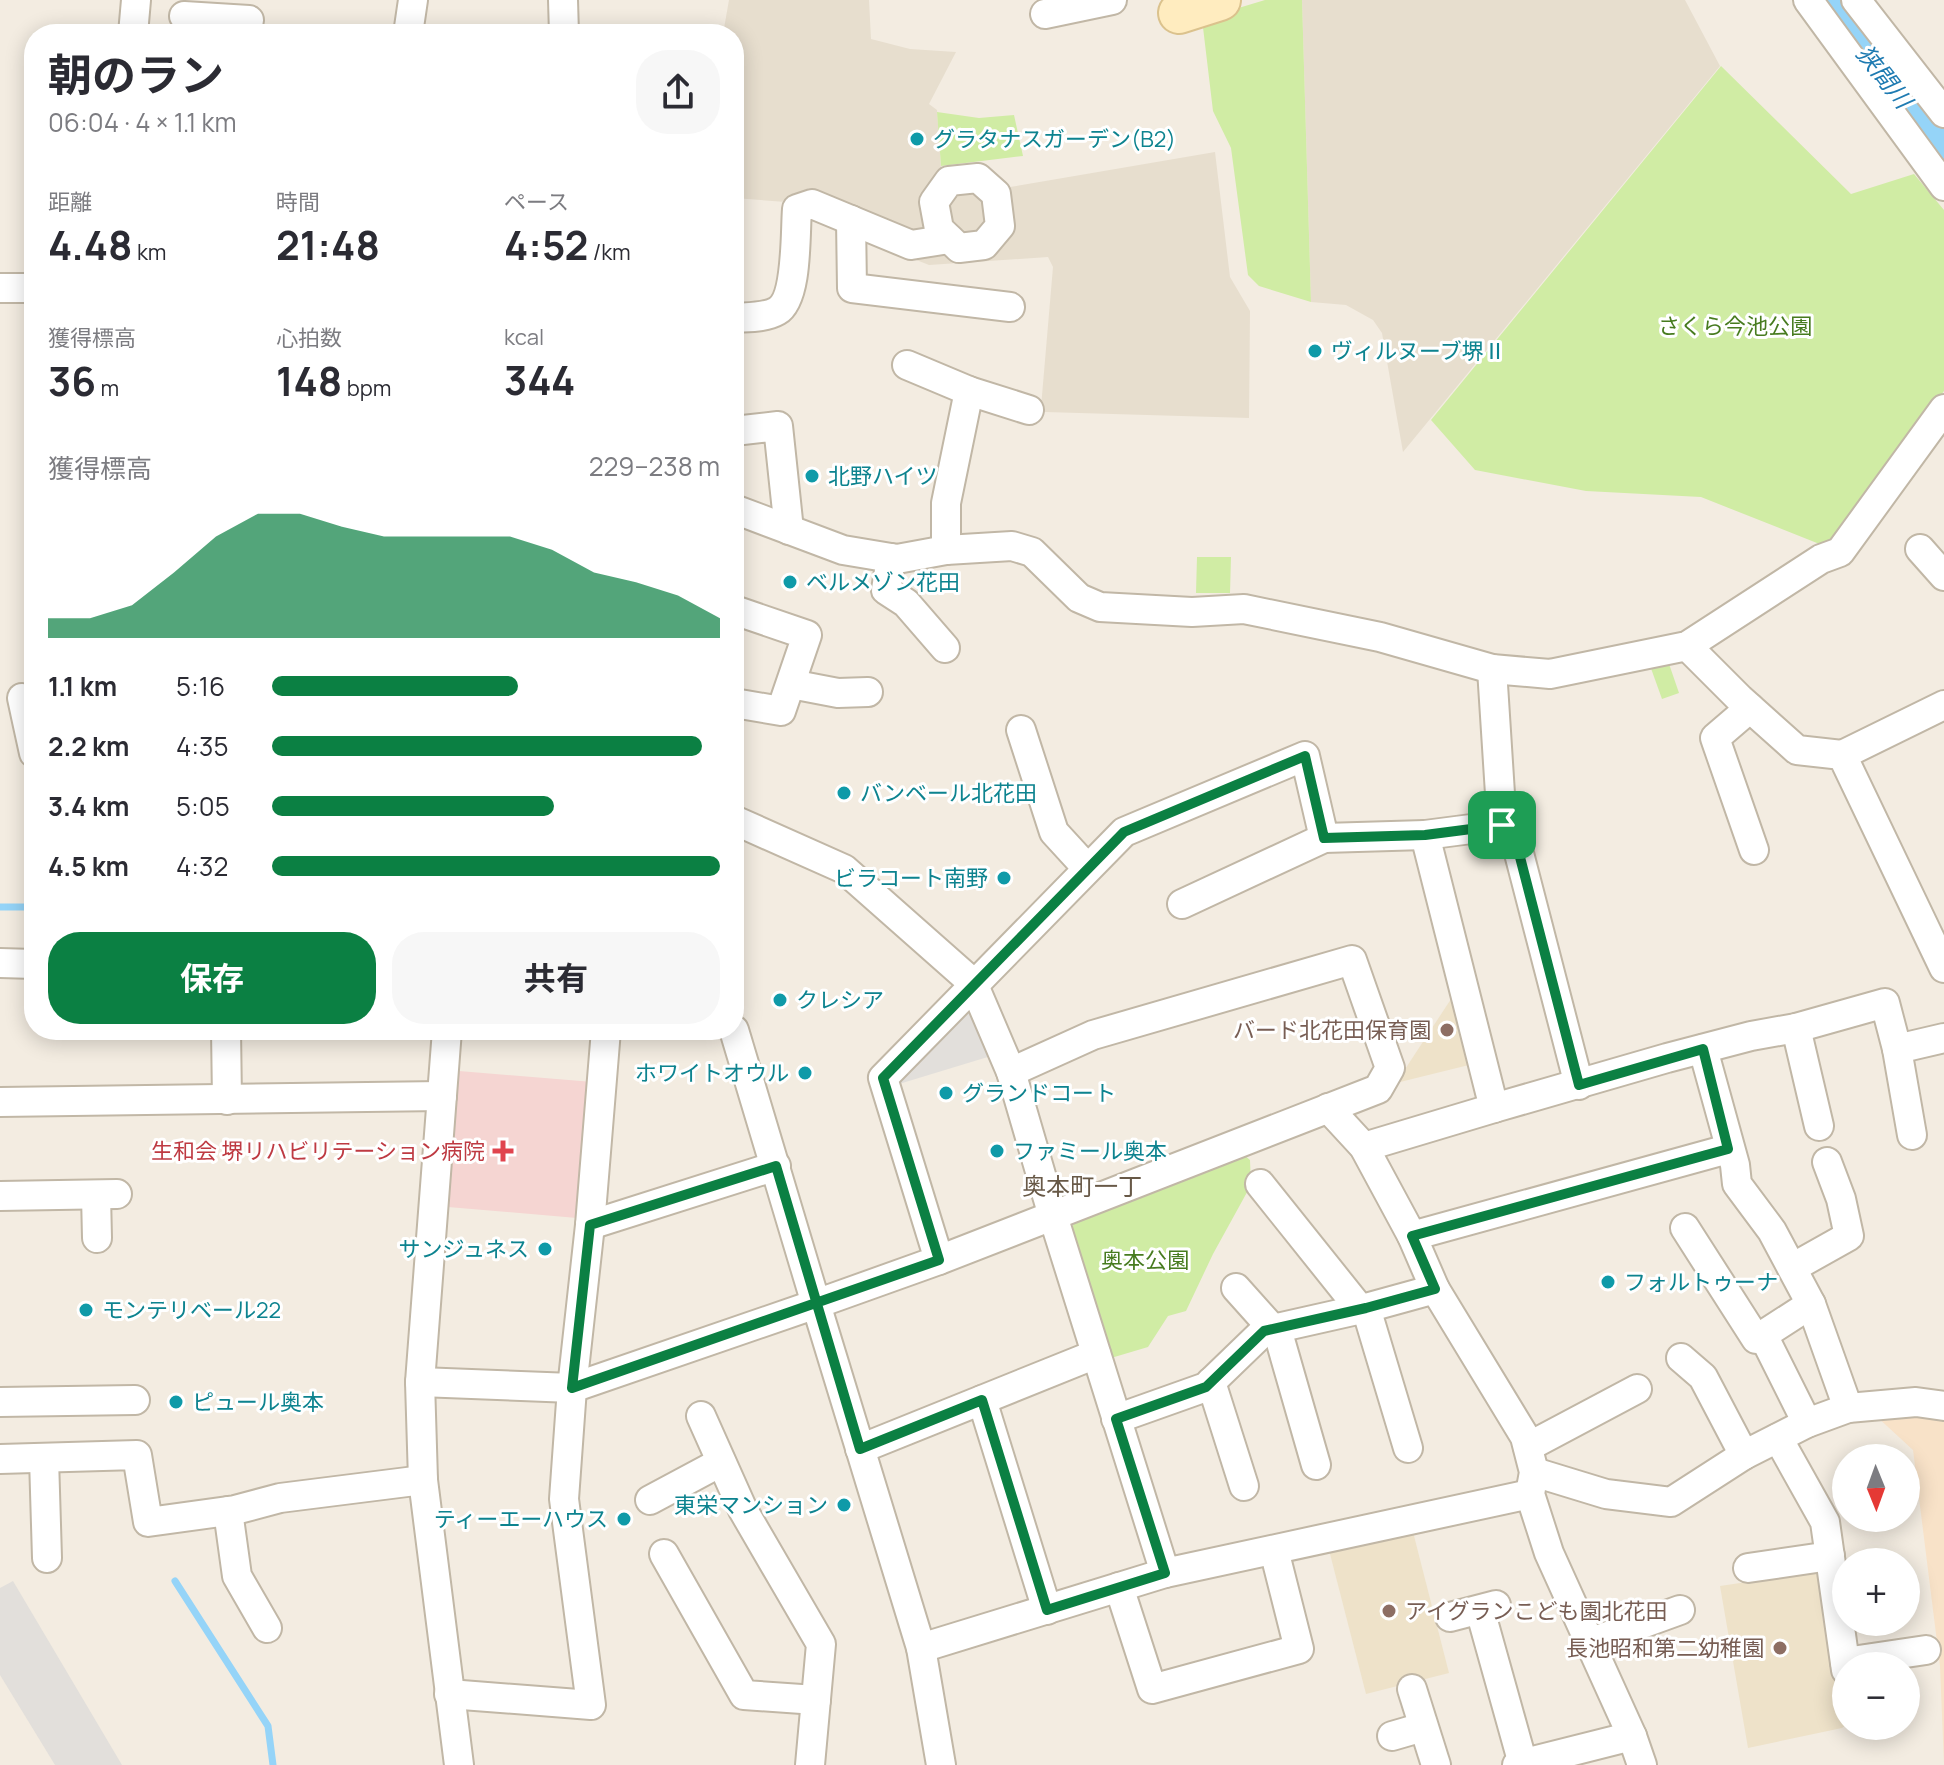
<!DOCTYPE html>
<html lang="ja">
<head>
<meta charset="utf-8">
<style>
	body { margin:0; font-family:Manrope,"Noto Sans JP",sans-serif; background:#f7f7f7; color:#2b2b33; height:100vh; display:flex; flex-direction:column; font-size:30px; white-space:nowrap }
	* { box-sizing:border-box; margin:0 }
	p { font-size:26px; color:#7c7c81 }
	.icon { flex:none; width:44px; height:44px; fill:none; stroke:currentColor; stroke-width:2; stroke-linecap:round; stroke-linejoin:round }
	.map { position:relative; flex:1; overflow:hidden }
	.sheet { position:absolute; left:24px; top:24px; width:720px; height:1016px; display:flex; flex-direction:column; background:#fff; border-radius:32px; box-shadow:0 4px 20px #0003 }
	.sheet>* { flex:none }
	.needle { width:52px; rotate:179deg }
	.buttons { position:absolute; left:1832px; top:1444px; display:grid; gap:16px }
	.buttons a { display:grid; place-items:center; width:88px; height:88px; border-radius:50%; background:#fff; box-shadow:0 4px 20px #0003; font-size:40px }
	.pin { position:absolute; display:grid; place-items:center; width:68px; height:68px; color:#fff; margin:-34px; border-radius:16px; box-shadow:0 4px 12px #0006 }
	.round { display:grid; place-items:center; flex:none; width:84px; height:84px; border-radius:32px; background:#f7f7f7 }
	.headline { display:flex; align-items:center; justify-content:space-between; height:136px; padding:0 24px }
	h1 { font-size:44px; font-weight:700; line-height:60px }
	.stats { display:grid; grid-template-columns:repeat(3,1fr); gap:12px; height:136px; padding:8px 24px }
	.stats div { display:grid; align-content:center }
	.stats b { font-size:40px; font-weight:700 }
	.stats small { font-size:22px; font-weight:400 }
	.stats p { font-size:22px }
	.chart { height:224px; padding:16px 24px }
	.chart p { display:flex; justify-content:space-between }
	.chart svg { width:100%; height:144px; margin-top:8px; fill:#0b8043; opacity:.7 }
	.cta { display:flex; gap:16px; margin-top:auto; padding:16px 24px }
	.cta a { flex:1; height:92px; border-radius:32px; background:#0b8043; color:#fff; font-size:32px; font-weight:700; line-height:92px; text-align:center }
	.cta a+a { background:#f7f7f7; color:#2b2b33 }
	ul { padding:0 24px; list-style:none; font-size:26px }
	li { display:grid; grid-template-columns:128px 96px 1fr; align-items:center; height:60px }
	li i { height:20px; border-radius:10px; background:#0b8043 }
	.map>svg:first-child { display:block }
</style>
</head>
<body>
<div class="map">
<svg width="1944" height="1765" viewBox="0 0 1944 1765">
	<rect width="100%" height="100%" fill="#f3ece1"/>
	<g fill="#e7dece">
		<polygon points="729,0 869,0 871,39 910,49 956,52 929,104 937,110 941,168 984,165 1010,187 1215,152 1230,277 1250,311 1249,418 1045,412 1041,407 1053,267 1048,257 929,265 866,240 859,212 809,188 786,202 734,198 734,34 723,34"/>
		<polygon points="1302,0 1685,0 1720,66 1403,452 1382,333 1373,320 1346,305 1311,302"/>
	</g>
	<polygon fill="#f8e2c8" points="1874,1414 1944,1414 1944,1765 1940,1666 1913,1450"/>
	<g fill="#eee2c9">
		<polygon points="1453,996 1473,1064 1396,1083"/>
		<polygon points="1412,1528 1449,1673 1366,1694 1329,1550"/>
		<polygon points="1814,1572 1821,1576 1826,1600 1822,1616 1846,1725 1842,1728 1748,1748 1720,1586"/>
	</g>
	<polygon fill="#f5d5d2" points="459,1071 593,1082 577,1218 448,1207"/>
	<g fill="#d0eca4">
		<polygon points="1265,0 1302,0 1311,302 1259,286 1248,275 1231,148 1213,111 1202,19"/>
		<polygon points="1721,66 1851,194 1914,174 1944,210 1944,391 1827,547 1701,497 1586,491 1475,470 1431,420"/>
		<polygon points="937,112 979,118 1014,115 1023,156 941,166"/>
		<polygon points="1197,557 1231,557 1230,593 1196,593"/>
		<polygon points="1667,658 1679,693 1662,699 1648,660"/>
		<polygon points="1244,1155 1250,1160 1251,1185 1213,1254 1186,1311 1168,1316 1148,1347 1111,1358 1070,1231 1076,1220"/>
	</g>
	<g fill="#e2dfdb">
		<polygon points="963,1011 975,1013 991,1056 899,1084 901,1075"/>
		<polygon points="13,1581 122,1765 55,1765 0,1675 0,1588"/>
	</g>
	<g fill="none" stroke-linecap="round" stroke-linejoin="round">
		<g stroke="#95d4f8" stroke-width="7">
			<polyline points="0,907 34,907"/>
			<polyline points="175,1581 268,1726 273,1765"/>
		</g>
		<polyline stroke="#95d4f8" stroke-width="42" points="1827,0 1854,39 1944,151"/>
		<defs>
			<g id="street">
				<polyline points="563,0 564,34"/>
				<polyline points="1808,0 1944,186"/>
				<polyline points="1856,0 1944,113"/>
				<polyline points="1045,14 1112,0"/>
				<polyline points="184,16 249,20"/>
				<polyline points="133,34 136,0"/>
				<polyline points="408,34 413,0"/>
				<polygon points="978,178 996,194 1000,226 984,245 959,248 939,229 934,202 949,181"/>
				<polyline points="851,220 852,288 1010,307"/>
				<polyline points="0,288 34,288"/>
				<path d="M734,318C748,317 765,318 777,311C798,299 795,233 797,209L812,204L911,245L949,239"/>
				<polyline points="907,365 969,391"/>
				<polyline points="734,431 778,426 789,530"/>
				<polyline points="734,509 843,550 897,559 946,550 1012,546 1032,552 1079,598 1100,607 1192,612 1244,609 1380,637 1492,669 1550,674 1687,646 1821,559 1840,552 1944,409"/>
				<polyline points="1920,549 1944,576"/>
				<polyline points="946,550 946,503 969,391 1029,410"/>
				<polyline points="891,558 886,590 906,603 945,648"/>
				<polyline points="734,610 807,635 781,711 734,703"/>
				<polyline points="1687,646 1740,699 1797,750 1842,755 1944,968"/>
				<polyline points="791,684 838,693 868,692"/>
				<polyline points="22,698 34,753"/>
				<polyline points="1750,708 1715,738 1754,850"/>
				<polyline points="1021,730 1054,832 1087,868"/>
				<polyline points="1842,755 1944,705"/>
				<polyline points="734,820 844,869 973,983 1011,1072 1053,1216 1165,1573 1530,1494"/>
				<polyline points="1502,825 1514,834 1579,1085"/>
				<polyline points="1182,904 1324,838"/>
				<polyline points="0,963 34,964"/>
				<polyline points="1796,1028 1819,1126"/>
				<polyline points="226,1030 227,1100"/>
				<polyline points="447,1030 420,1382 423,1480 459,1765"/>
				<polyline points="734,1030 816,1304 939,1260 883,1078 1124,832 1305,756 1324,838 1425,835"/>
				<polyline points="1703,1049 1735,1165 1737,1184 1772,1231 1811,1304 1848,1408"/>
				<polyline points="1897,1049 1912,1135"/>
				<polyline points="0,1102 442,1096"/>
				<polyline points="1328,1108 1364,1147 1412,1236 1435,1289 1525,1437 1534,1472 1530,1494 1549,1553 1632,1736 1642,1765"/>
				<polyline points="1494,1108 1667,1058 1751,1036 1796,1028 1885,1003 1897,1049 1944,1038"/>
				<polyline points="1364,1147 1494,1108 1425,835 1502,825 1492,669"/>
				<polyline points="1260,1184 1360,1309"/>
				<polyline points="96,1195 97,1238"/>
				<polyline points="0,1196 117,1194"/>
				<polyline points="590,1225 776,1166"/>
				<polyline points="1685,1228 1756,1339 1763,1335"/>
				<polyline points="1412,1236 1728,1149"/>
				<polyline points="939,1260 1378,1089 1390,1068 1352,960 1093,1035 1011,1072"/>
				<polyline points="1792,1268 1849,1236 1841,1199 1827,1162"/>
				<polyline points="1236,1288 1279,1336 1316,1465"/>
				<polyline points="1366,1308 1408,1448"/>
				<polyline points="1681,1358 1703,1377 1744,1455"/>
				<polyline points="420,1382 572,1388 816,1304 921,1648 1165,1573"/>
				<polyline points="1211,1382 1244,1486"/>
				<polyline points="982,1400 1047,1610"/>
				<polyline points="0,1402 135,1400"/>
				<polyline points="701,1416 743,1510 821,1644 810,1765"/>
				<polyline points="1116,1419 1206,1387 1264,1331 1366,1308 1435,1289"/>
				<polyline points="1807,1423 1763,1335 1811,1304"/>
				<polyline points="1778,1438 1825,1522 1846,1670"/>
				<polyline points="1528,1447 1637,1389"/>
				<polyline points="860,1449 1096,1354"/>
				<polyline points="44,1458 47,1558"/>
				<polyline points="0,1459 137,1455 148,1522 235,1510 280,1498 423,1480"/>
				<polyline points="1534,1472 1606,1494 1671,1502 1744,1455 1807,1423 1848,1408 1916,1402 1944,1406"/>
				<polyline points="650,1500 721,1462"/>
				<polyline points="228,1511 237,1576 267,1628"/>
				<polyline points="664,1554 744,1695 816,1700"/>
				<polyline points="1748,1568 1830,1556"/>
				<polyline points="1119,1587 1152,1689 1299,1649 1274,1550"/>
				<polyline points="1480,1610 1523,1764"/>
				<polyline points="1450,1617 1496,1605"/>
				<polyline points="1589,1643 1680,1610"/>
				<polyline points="921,1648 941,1765"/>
				<polyline points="1845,1662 1926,1650"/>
				<polyline points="1412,1689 1436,1765"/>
				<polyline points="449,1694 591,1705 564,1499 572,1388 590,1225 606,1030"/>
				<polyline points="1392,1736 1423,1727"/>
				<polyline points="1517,1765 1632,1736"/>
			</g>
			<polyline id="secondary" points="1179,13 1220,0"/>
		</defs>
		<use href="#street" stroke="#c1b7a6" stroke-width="32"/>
		<use href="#secondary" stroke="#dbc28d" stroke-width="44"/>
		<use href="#street" stroke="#fff" stroke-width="28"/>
		<use href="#secondary" stroke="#ffecbf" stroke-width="40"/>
	</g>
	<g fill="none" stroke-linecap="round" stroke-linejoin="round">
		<defs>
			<polyline id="route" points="1502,825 1425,835 1324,838 1305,756 1124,832 883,1078 939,1260 572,1388 590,1225 776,1166 860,1449 982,1400 1047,1610 1165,1573 1116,1419 1206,1387 1264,1331 1366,1308 1435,1289 1412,1236 1728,1149 1703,1049 1579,1085 1514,834 1502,825"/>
		</defs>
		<use href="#route" stroke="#fff" stroke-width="16"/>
		<use href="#route" stroke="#0b8043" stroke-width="10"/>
	</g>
	<g fill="#0f9aa8" stroke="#fff" stroke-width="3">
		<circle cx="917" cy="139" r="8"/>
		<circle cx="1315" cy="351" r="8"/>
		<circle cx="812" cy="476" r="8"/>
		<circle cx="790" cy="582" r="8"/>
		<circle cx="844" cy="793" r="8"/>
		<circle cx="1004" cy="878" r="8"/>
		<circle cx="780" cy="1000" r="8"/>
		<circle cx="805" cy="1073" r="8"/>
		<circle cx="946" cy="1093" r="8"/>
		<circle cx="997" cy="1151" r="8"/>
		<circle cx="545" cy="1249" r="8"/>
		<circle cx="1608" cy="1282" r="8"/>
		<circle cx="86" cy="1310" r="8"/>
		<circle cx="176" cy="1402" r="8"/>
		<circle cx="844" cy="1505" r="8"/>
		<circle cx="624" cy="1519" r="8"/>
	</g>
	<g fill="#8d6e63" stroke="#fff" stroke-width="3">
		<circle cx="1447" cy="1030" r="8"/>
		<circle cx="1389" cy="1611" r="8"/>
		<circle cx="1780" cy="1648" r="8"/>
	</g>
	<path fill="#e0444e" stroke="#fff" stroke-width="3" d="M499 1139h8v8h8v8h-8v8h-8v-8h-8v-8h8z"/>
	<g text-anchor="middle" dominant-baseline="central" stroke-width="6" stroke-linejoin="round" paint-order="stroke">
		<g font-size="22" fill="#0d838f" stroke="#fff" text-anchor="start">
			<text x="933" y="139">グラタナスガーデン(B2)</text>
			<text x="1331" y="351">ヴィルヌーブ堺Ⅱ</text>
			<text x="828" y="476">北野ハイツ</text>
			<text x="806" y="582">ベルメゾン花田</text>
			<text x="860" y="793">バンベール北花田</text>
			<text x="988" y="878" text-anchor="end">ビラコート南野</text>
			<text x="796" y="1000">クレシア</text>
			<text x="789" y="1073" text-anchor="end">ホワイトオウル</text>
			<text x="962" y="1093">グランドコート</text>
			<text x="1013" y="1151">ファミール奥本</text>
			<text x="529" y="1249" text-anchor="end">サンジュネス</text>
			<text x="1624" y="1282">フォルトゥーナ</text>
			<text x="102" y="1310">モンテリベール22</text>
			<text x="192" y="1402">ピュール奥本</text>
			<text x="828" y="1505" text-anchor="end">東栄マンション</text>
			<text x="608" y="1519" text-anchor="end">ティーエーハウス</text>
		</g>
		<g font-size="22" fill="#477b1f" stroke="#fff">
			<text x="1735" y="326">さくら今池公園</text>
			<text x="1145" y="1260">奥本公園</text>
		</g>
		<g font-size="22" fill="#785e54" stroke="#fff" text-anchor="end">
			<text x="1431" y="1030">バード北花田保育園</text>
			<text x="1405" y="1611" text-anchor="start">アイグランこども園北花田</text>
			<text x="1764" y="1648">長池昭和第二幼稚園</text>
		</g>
		<g font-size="22" fill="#be3a42" stroke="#fff" text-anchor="end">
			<text x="485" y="1151">生和会 堺リハビリテーション病院</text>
		</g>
		<g font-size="24" font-style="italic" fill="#1f7bb2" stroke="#fff">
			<text transform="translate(1885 76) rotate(52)">狭間川</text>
		</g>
		<g font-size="24" fill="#685947" stroke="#fff">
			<text x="1082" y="1185">奥本町一丁</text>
		</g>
	</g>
</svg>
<div class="buttons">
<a><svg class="needle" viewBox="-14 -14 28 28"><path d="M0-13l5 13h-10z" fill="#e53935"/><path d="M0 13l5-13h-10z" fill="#7c7c81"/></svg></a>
<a>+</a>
<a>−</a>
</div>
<div class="pin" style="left:1502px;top:825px;background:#1e9e55"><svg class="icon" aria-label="arrive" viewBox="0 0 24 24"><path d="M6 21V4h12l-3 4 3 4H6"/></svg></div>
<section class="sheet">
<div class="headline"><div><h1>朝のラン</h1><p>06:04 · 4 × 1.1 km</p></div><a class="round"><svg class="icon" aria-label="share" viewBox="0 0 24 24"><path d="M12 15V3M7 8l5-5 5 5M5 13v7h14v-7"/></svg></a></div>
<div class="stats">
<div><p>距離</p><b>4.48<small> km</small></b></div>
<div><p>時間</p><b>21:48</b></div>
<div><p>ペース</p><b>4:52<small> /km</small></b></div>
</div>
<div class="stats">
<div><p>獲得標高</p><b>36<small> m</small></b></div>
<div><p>心拍数</p><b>148<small> bpm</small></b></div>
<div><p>kcal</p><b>344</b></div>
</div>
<div class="chart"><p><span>獲得標高</span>229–238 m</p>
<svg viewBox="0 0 160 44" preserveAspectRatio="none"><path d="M0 44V38L10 38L20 34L30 24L40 13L50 6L60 6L70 10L80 13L90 13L100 13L110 13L120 17L130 24L140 27L150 31L160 38V44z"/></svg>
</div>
<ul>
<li><b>1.1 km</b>5:16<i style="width:55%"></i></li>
<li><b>2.2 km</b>4:35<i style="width:96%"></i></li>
<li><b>3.4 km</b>5:05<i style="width:63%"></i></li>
<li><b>4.5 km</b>4:32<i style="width:100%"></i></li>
</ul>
<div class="cta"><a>保存</a><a>共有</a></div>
</section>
</div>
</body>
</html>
